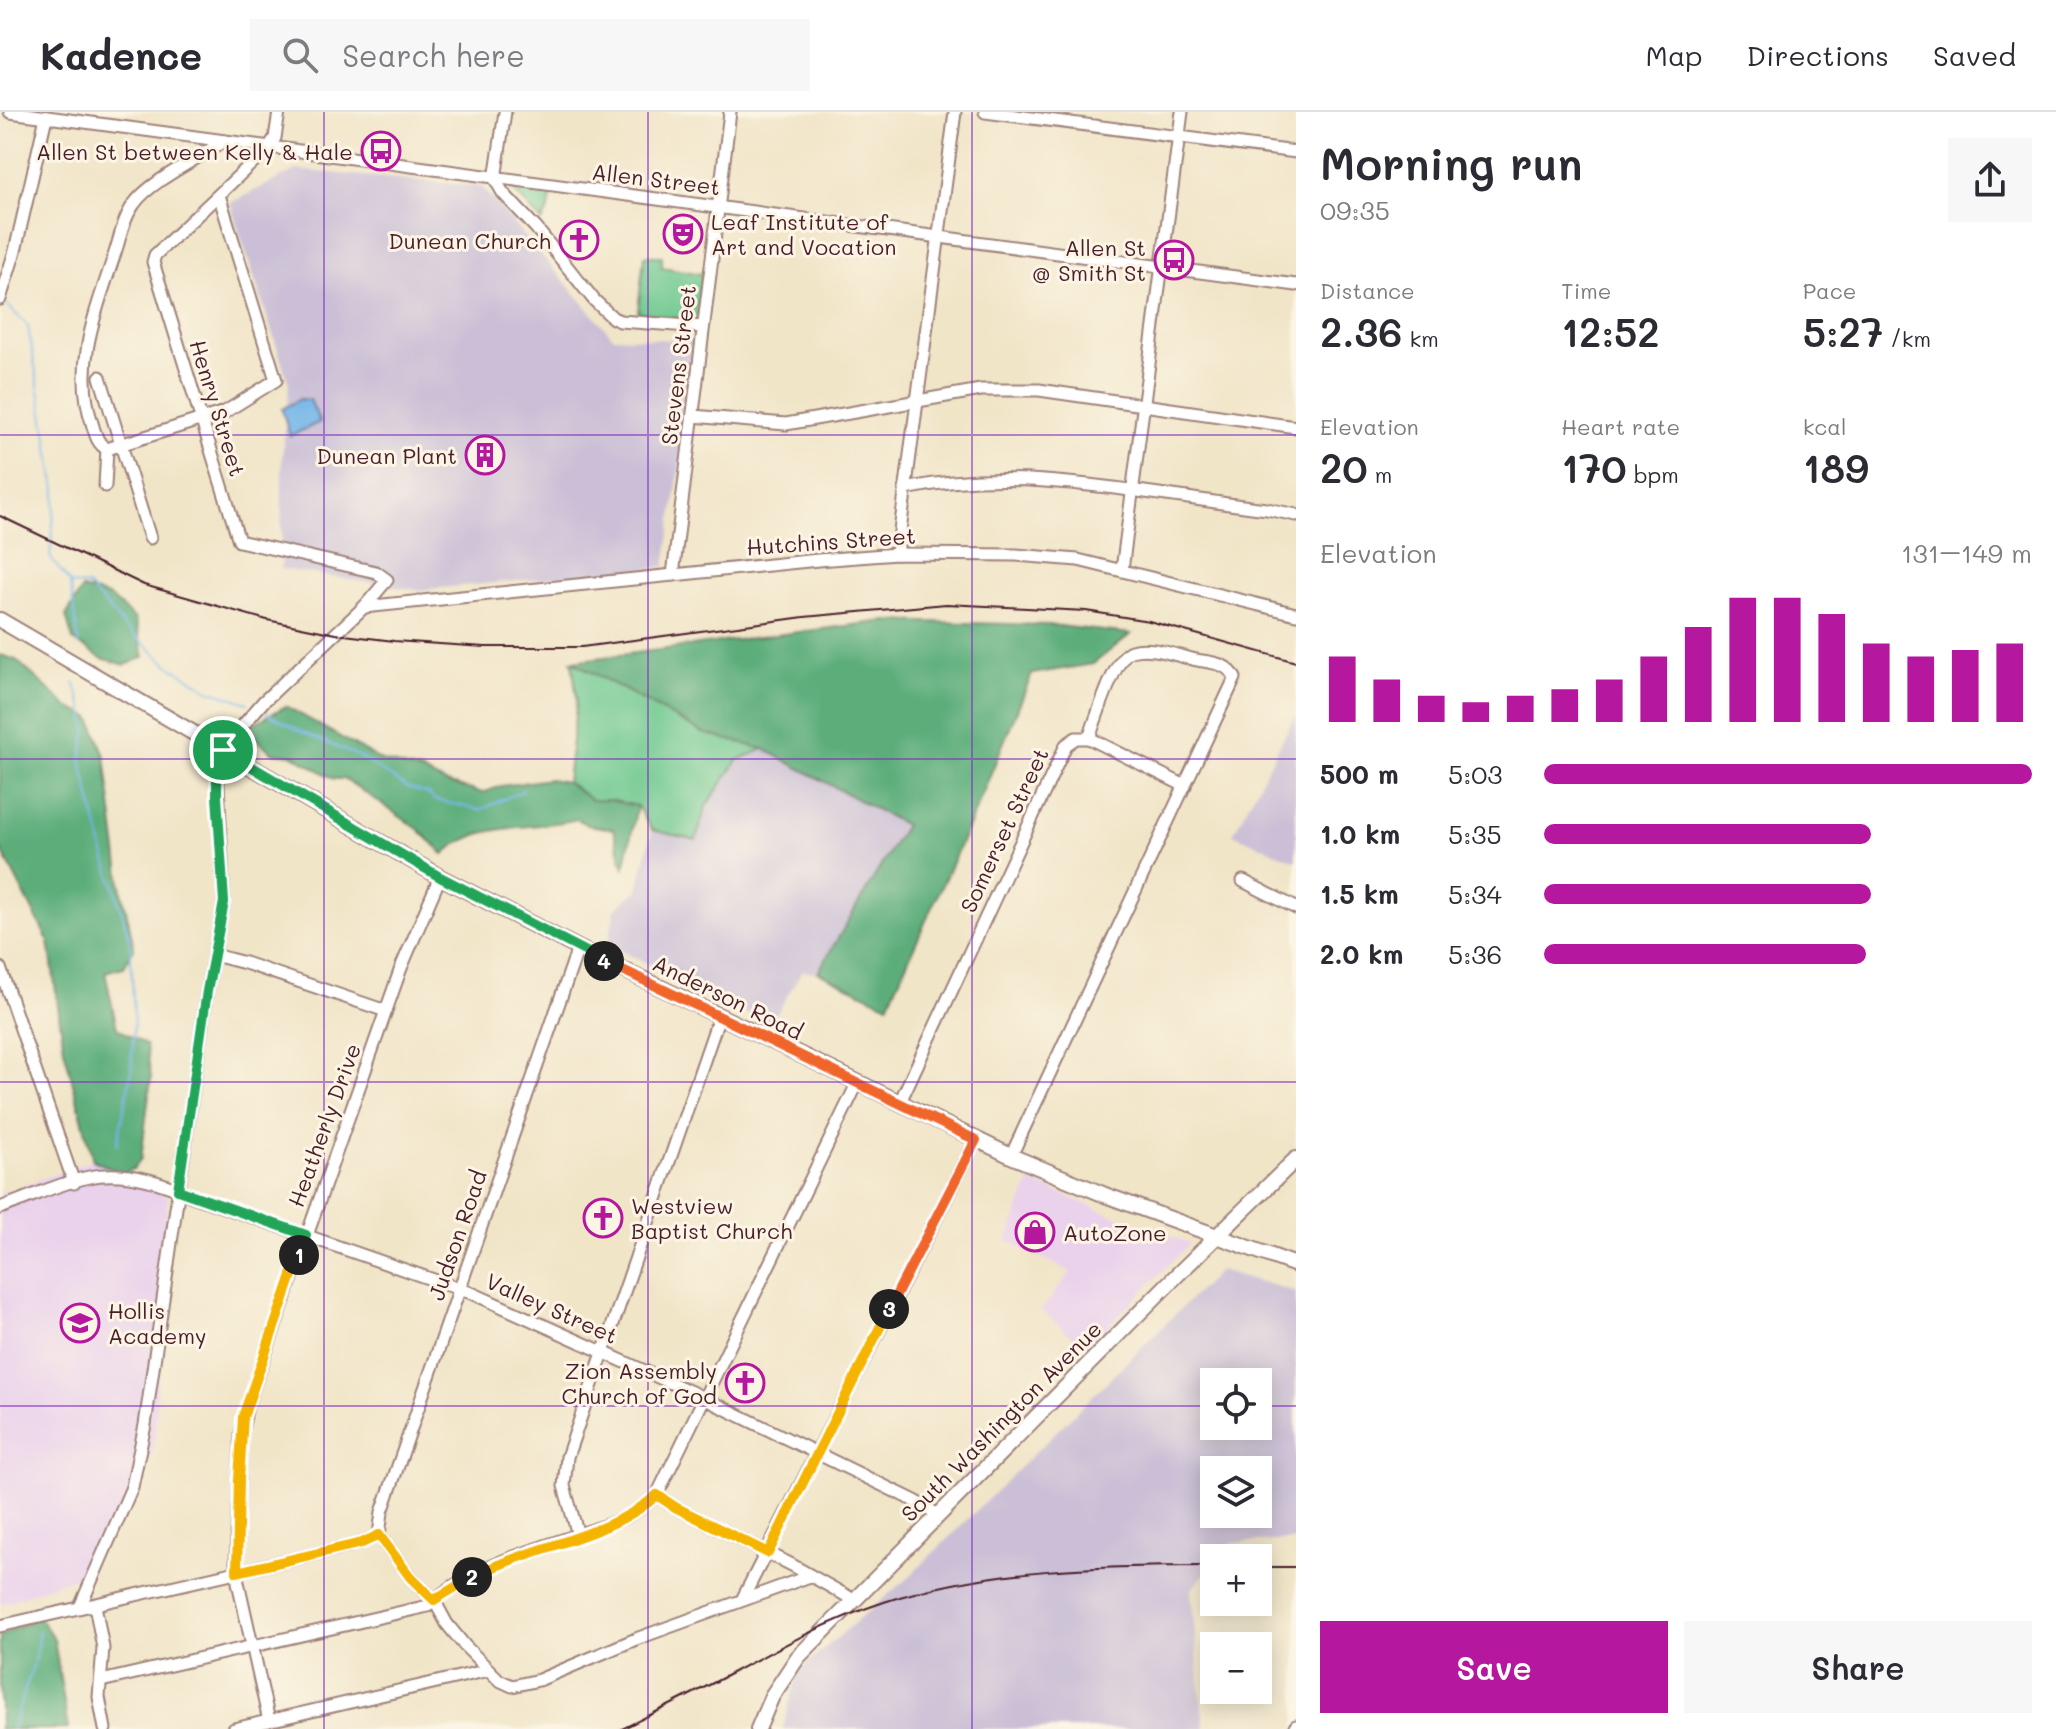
<!DOCTYPE html>
<html lang="en">
<head>
<meta charset="utf-8">
<style>
	body { margin:0; font-family:Mali,sans-serif; background:#f7f7f7; color:#2b2b33; height:100vh; display:flex; flex-direction:column; font-size:30px; white-space:nowrap }
	* { box-sizing:border-box; margin:0 }
	p { font-size:26px; color:#7c7c81 }
	.icon { flex:none; width:44px; height:44px; fill:none; stroke:currentColor; stroke-width:2; stroke-linecap:round; stroke-linejoin:round }
	.map { position:relative; flex:1; overflow:hidden }
	.side { display:flex; flex-direction:column; background:#fff; width:760px }
	.side>* { flex:none }
	.controls { position:absolute; left:1200px; top:1256px; display:grid; gap:16px }
	.controls a { display:grid; place-items:center; width:72px; height:72px; border-radius:0px; background:#fff; box-shadow:0 4px 20px #0003; font-size:40px }
	.pin { position:absolute; display:grid; place-items:center; width:68px; height:68px; color:#fff; margin:-34px; border:4px solid #fff; border-radius:50%; box-shadow:0 2px 8px #0007 }
	.km { position:absolute; width:40px; height:40px; margin:-20px; border-radius:50%; background:#222; color:#fff; font-size:22px; line-height:40px; text-align:center }
	.round { display:grid; place-items:center; flex:none; width:84px; height:84px; border-radius:0px; background:#f7f7f7 }
	.head { display:flex; align-items:center; justify-content:space-between; height:136px; padding:0 24px }
	h1 { font-size:44px; font-weight:600; line-height:60px }
	.metrics { display:grid; grid-template-columns:repeat(3,1fr); gap:12px; height:136px; padding:8px 24px }
	.metrics div { display:grid; align-content:center }
	.metrics b { font-size:40px; font-weight:600 }
	.metrics small { font-size:22px; font-weight:400 }
	.metrics p { font-size:22px }
	.chart { height:224px; padding:16px 24px }
	.chart p { display:flex; justify-content:space-between }
	.chart svg { width:100%; height:144px; margin-top:8px; stroke:#b5179e; stroke-width:6 }
	.action { display:flex; gap:16px; margin-top:auto; padding:16px 24px }
	.action a { flex:1; height:92px; border-radius:0px; background:#b5179e; color:#fff; font-size:32px; font-weight:600; line-height:92px; text-align:center }
	.action a+a { background:#f7f7f7; color:#2b2b33 }
	ul { padding:0 24px; list-style:none; font-size:26px }
	li { display:grid; grid-template-columns:128px 96px 1fr; align-items:center; height:60px }
	li i { height:20px; border-radius:10px; background:#b5179e }
	header { display:flex; align-items:center; gap:48px; box-sizing:border-box; height:112px; padding:0 40px; background:#fff; border-bottom:2px solid #e1e1e2 }
	header strong { font-size:38px }
	nav { display:flex; gap:44px; margin-inline-start:auto; font-size:28px }
	.search { width:560px; height:72px; background:#f7f7f7; display:flex; align-items:center; gap:20px; box-sizing:border-box; padding:0 28px; border-radius:0px; color:#7c7c81; font-size:30px }
	main { display:flex; flex:1; min-height:0 }
	.map>svg:first-child { display:block }
</style>
</head>
<body>
<header>
<strong>Kadence</strong>
<div class="search"><svg class="icon" aria-label="search" viewBox="0 0 24 24"><circle cx="10" cy="10" r="6"/><path d="M15 15l6 6"/></svg>Search here</div>
<nav><a>Map</a><a>Directions</a><a>Saved</a></nav>
</header>
<main>
<div class="map">
<svg width="1296" height="1617" viewBox="0 0 1296 1617">
	<rect width="100%" height="100%" fill="#fcf5e5"/>
	<filter id="ink" filterUnits="userSpaceOnUse"><feTurbulence type="fractalNoise" baseFrequency=".0125" numOctaves="2"/><feDisplacementMap in="SourceGraphic" scale="16" xChannelSelector="R" yChannelSelector="G"/><feConvolveMatrix kernelMatrix="1 2 1 2 8 2 1 2 1" color-interpolation-filters="sRGB"/></filter>
	<filter id="wash" filterUnits="userSpaceOnUse"><feTurbulence type="fractalNoise" baseFrequency=".006" numOctaves="4" result="noise"/><feDisplacementMap in="SourceGraphic" scale="32" xChannelSelector="R" yChannelSelector="G"/><feGaussianBlur stdDeviation="1.8" result="paint"/><feColorMatrix in="noise" values="0 0 0 0 0 0 0 0 0 0 0 0 0 0 0 0 0 1.4 0 .05"/><feComposite in="paint" operator="in"/></filter>
	<g filter="url(#wash)">
		<rect width="100%" height="100%" fill="#f1e5c8"/>
		<g fill="#ead1ec">
			<polygon points="93,1048 168,1084 154,1339 80,1463 0,1493 0,1082"/>
			<polygon points="1030,1069 1132,1111 1190,1131 1086,1237 1041,1198 1071,1160 1007,1129"/>
		</g>
		<g fill="#cabfd6" fill-rule="evenodd">
			<polygon points="296,58 481,74 613,225 698,229 665,455 418,478 281,457 282,348 289,272 230,91"/>
			<polygon points="1296,602 1296,749 1233,722"/>
			<polygon points="764,637 906,713 818,860 802,859 770,913 608,832 615,797 638,778 652,718 696,727 706,694 738,648"/>
			<path d="M1220,1158L1296,1180V1428L1231,1431L1218,1446H1214V1451L1191,1478L1204,1617H783L798,1559L909,1465ZM1258,1270V1314H1214V1270ZM1258,1358V1402H1214V1358Z"/>
		</g>
		<g fill="#70c990" stroke="#5d745e" stroke-width="2">
			<polygon points="514,75 552,80 549,96 542,110 512,77"/>
			<polygon points="644,144 662,144 662,155 702,162 697,204 691,209 638,200"/>
			<polygon points="572,549 703,621 764,637 738,648 706,694 696,728 652,718 637,694 609,688 591,688 567,670 577,587"/>
		</g>
		<g fill="#5cad7a" stroke="#536652" stroke-width="2">
			<polygon points="82,477 108,484 135,507 144,545 125,553 101,546 73,528 66,504"/>
			<polygon points="885,509 1050,513 1131,522 1093,552 1032,562 976,697 888,893 818,860 905,713 764,637 703,621 572,549"/>
			<polygon points="0,543 16,548 68,595 91,606 105,644 122,779 134,836 124,855 105,860 117,916 146,933 151,965 141,1047 133,1057 123,1062 93,1048 64,937 49,830 0,735"/>
			<path d="M286,594L382,649L423,660L446,671L483,681L501,674L549,667L567,670L591,688H609L637,694L624,757L613,717L587,713L577,707C531,719 480,708 444,742L418,717L345,667H334L293,643L273,641L254,625L251,613Z"/>
			<polygon points="38,1504 54,1527 68,1617 0,1617 0,1524"/>
		</g>
		<polygon fill="#73b6e8" stroke="#5e6a8a" stroke-width="2" points="300,287 310,288 320,310 290,324 282,297"/>
		<g fill="none" stroke-linecap="round" stroke-linejoin="round">
			<g stroke="#73b6e8" stroke-width="2">
				<polyline points="6,192 28,214 56,378 50,445 70,471 79,533"/>
				<polyline points="71,472 88,474 126,516 167,552 209,578 248,591"/>
				<polyline points="74,571 83,595 87,618 81,648 104,741 130,827 134,905 131,962 117,1033"/>
				<polyline points="267,601 302,620 358,644 408,676 428,682 435,688 480,698 524,678"/>
				<polyline points="12,1617 35,1547 39,1519"/>
			</g>
		</g>
	</g>
	<g filter="url(#ink)">
		<g fill="none" stroke-linecap="round" stroke-linejoin="round">
			<defs>
				<g id="minor">
					<polyline points="10,0 1296,173"/>
					<polyline points="505,0 495,67 503,81 536,116 594,188 613,206 620,209 703,215"/>
					<polyline points="985,0 1296,40"/>
					<path d="M219,83L276,268L225,300L107,337C97,332 95,321 92,311C73,253 96,199 114,144C120,127 123,107 134,92C150,69 199,46 224,29"/>
					<polyline points="0,187 15,139 46,5"/>
					<polyline points="100,265 150,426"/>
					<polyline points="693,304 786,312 981,278 1039,278 1296,315"/>
					<polyline points="105,374 107,337"/>
					<path d="M905,377C1024,352 1148,383 1267,397L1296,403"/>
					<polyline points="897,442 955,0"/>
					<polyline points="1122,458 1182,0"/>
					<polyline points="673,463 730,0"/>
					<polyline points="364,495 818,448 897,442 1016,443 1078,448 1296,502"/>
					<polyline points="1089,626 1185,674"/>
					<polyline points="1243,769 1296,796"/>
					<polyline points="214,843 245,851 386,899"/>
					<polyline points="0,856 74,1071"/>
					<polyline points="899,992 1066,633 1076,626 1089,626"/>
					<path d="M1011,1044L1213,613L1235,566C1227,549 1208,551 1192,547C1175,543 1149,533 1131,539C1115,544 1096,608 1089,626"/>
					<path d="M0,1096C29,1086 59,1071 89,1065C123,1058 162,1070 192,1084L474,1182L689,1279L915,1389L938,1403"/>
					<polyline points="657,1383 675,1395 792,1453 854,1488"/>
					<polyline points="379,1423 382,1400 578,836"/>
					<polyline points="379,1423 411,1466 434,1488 447,1512 465,1534 499,1568 512,1574 539,1568 636,1527 810,1464"/>
					<polyline points="578,1423 564,1374 567,1345 719,905"/>
					<polyline points="743,1486 976,1028"/>
					<polyline points="95,1493 103,1536 99,1585 105,1617"/>
					<polyline points="80,1495 132,1375 145,1313 207,879 224,790 217,650 232,626 263,590 364,495 387,468 376,460 239,429 153,150 155,143 269,35 275,26 279,0"/>
					<polyline points="0,1514 315,1442 362,1431 379,1423"/>
					<path d="M101,1569L428,1494C467,1457 525,1441 574,1424C607,1413 631,1407 657,1383L857,972"/>
					<polyline points="269,1609 238,1470 236,1450 241,1323 247,1294 401,856 440,765"/>
					<polyline points="234,1617 489,1558"/>
					<polyline points="1294,1617 1296,1614"/>
				</g>
				<g id="major">
					<polyline points="0,508 440,765 578,836 1011,1044 1105,1083 1296,1153"/>
					<polyline points="758,1617 772,1584 798,1545 1175,1165 1296,1047"/>
				</g>
			</defs>
			<use href="#minor" stroke="#9e827a" stroke-width="15"/>
			<use href="#major" stroke="#9e827a" stroke-width="18"/>
			<use href="#minor" stroke="#fff" stroke-width="11"/>
			<use href="#major" stroke="#fff" stroke-width="14"/>
			<g stroke="#4a1f2b" stroke-width="2">
				<polyline points="0,404 144,473 267,508 336,522 394,529 485,535 582,535 804,505 946,492 1086,499 1149,509 1296,550"/>
				<polyline points="1258,1455 1296,1455"/>
				<path d="M622,1617C658,1599 695,1581 730,1562C780,1535 830,1508 884,1490C992,1455 1102,1454 1214,1454"/>
			</g>
		</g>
	</g>
	<g fill="none" stroke-linecap="round" stroke-linejoin="round" filter="url(#ink)">
		<defs>
			<polyline id="split-1" points="223,638 217,650 217,684 224,790 207,879 178,1078 306,1123 299,1143"/>
			<polyline id="split-2" points="299,1143 243,1305 239,1368 237,1460 362,1431 379,1423 411,1466 434,1488 472,1465"/>
			<path id="split-3" d="M472,1465C529,1435 611,1425 657,1383L675,1395L768,1441L889,1197"/>
			<polyline id="split-4" points="604,849 976,1028 889,1197"/>
			<polyline id="split-5" points="223,638 440,765 604,849"/>
		</defs>
		<use href="#split-1" stroke="#fff" stroke-width="16"/>
		<use href="#split-2" stroke="#fff" stroke-width="16"/>
		<use href="#split-3" stroke="#fff" stroke-width="16"/>
		<use href="#split-4" stroke="#fff" stroke-width="16"/>
		<use href="#split-5" stroke="#fff" stroke-width="16"/>
		<use href="#split-1" stroke="#22a559" stroke-width="10"/>
		<use href="#split-2" stroke="#f5b400" stroke-width="10"/>
		<use href="#split-3" stroke="#f5b400" stroke-width="10"/>
		<use href="#split-4" stroke="#f0652b" stroke-width="10"/>
		<use href="#split-5" stroke="#22a559" stroke-width="10"/>
	</g>
	<path fill="none" stroke="#7b2cbf" stroke-width="2" stroke-opacity="0.55" d="M324,0V1617M648,0V1617M972,0V1617M0,323H1296M0,647H1296M0,970H1296M0,1294H1214M1258,1294H1296"/>
	<defs>
		<symbol id="bus-ring" viewBox="-11 -11 22 22"><circle r="9.5" fill="#fcf5e5" stroke="#b5179e" stroke-width="1.5"/><path d="M-5-6H5V4H4V6H2V4H-2V6H-4V4H-5ZM-3.5-4V0h7V-4ZM-3.5 1.2v1.5H-2V1.2ZM2 1.2v1.5H3.5V1.2Z" fill="#b5179e"/></symbol>
		<symbol id="theatre-ring" viewBox="-11 -11 22 22"><circle r="9.5" fill="#fcf5e5" stroke="#b5179e" stroke-width="1.5"/><path d="M-5-5.5Q0-4 5-5.5V0Q5 5 0 6Q-5 5-5 0ZM-3.3-2.5H-1v1.5H-3.3ZM1-2.5H3.3v1.5H1ZM-2.8 1Q0 5.5 2.8 1Z" fill="#b5179e"/></symbol>
		<symbol id="church-ring" viewBox="-11 -11 22 22"><circle r="9.5" fill="#fcf5e5" stroke="#b5179e" stroke-width="1.5"/><path d="M-1.2-6h2.4v3.5h3.3v2.4h-3.3V6h-2.4V-.1h-3.3v-2.4h3.3Z" fill="#b5179e"/></symbol>
		<symbol id="building-ring" viewBox="-11 -11 22 22"><circle r="9.5" fill="#fcf5e5" stroke="#b5179e" stroke-width="1.5"/><path d="M-4-6H4V6H1V3H-1V6H-4ZM-2.5-4.3h1.7v1.8h-1.7ZM.8-4.3h1.7v1.8H.8ZM-2.5-1h1.7V.8h-1.7ZM.8-1h1.7V.8H.8Z" fill="#b5179e"/></symbol>
		<symbol id="shop-ring" viewBox="-11 -11 22 22"><circle r="9.5" fill="#fcf5e5" stroke="#b5179e" stroke-width="1.5"/><path d="M-5-2.5h2.3a2.7 3.5 0 0 1 5.4 0H5L5.5 6h-11ZM-1.5-2.5h3a1.5 2.3 0 0 0-3 0Z" fill="#b5179e"/></symbol>
		<symbol id="school-ring" viewBox="-11 -11 22 22"><circle r="9.5" fill="#fcf5e5" stroke="#b5179e" stroke-width="1.5"/><path d="M0-5L7-2L0 1L-7-2ZM-4 1L0 2.5L4 1V4Q0 6-4 4Z" fill="#b5179e"/></symbol>
	</defs>
	<g fill-rule="evenodd">
		<use href="#bus-ring" x="359" y="17" width="44" height="44"/>
		<use href="#theatre-ring" x="661" y="100" width="44" height="44"/>
		<use href="#church-ring" x="557" y="106" width="44" height="44"/>
		<use href="#bus-ring" x="1152" y="126" width="44" height="44"/>
		<use href="#building-ring" x="463" y="321" width="44" height="44"/>
		<use href="#church-ring" x="581" y="1084" width="44" height="44"/>
		<use href="#shop-ring" x="1013" y="1098" width="44" height="44"/>
		<use href="#school-ring" x="58" y="1189" width="44" height="44"/>
		<use href="#church-ring" x="723" y="1249" width="44" height="44"/>
	</g>
	<g text-anchor="middle" dominant-baseline="central" stroke-width="6" stroke-linejoin="round" paint-order="stroke">
		<g font-size="22" fill="#4a1f2b" stroke="#fcf5e5" text-anchor="end">
			<text x="353" y="39">Allen St between Kelly &amp; Hale</text>
			<text x="711" y="109" text-anchor="start">Leaf Institute of<tspan x="711" dy="25">Art and Vocation</tspan></text>
			<text x="551" y="128">Dunean Church</text>
			<text x="1146" y="135">Allen St<tspan x="1146" dy="25">@ Smith St</tspan></text>
			<text x="457" y="343">Dunean Plant</text>
			<text x="631" y="1093" text-anchor="start">Westview<tspan x="631" dy="25">Baptist Church</tspan></text>
			<text x="1063" y="1120" text-anchor="start">AutoZone</text>
			<text x="108" y="1198" text-anchor="start">Hollis<tspan x="108" dy="25">Academy</tspan></text>
			<text x="717" y="1258">Zion Assembly<tspan x="717" dy="25">Church of God</tspan></text>
		</g>
		<g font-size="22" fill="#4a1f2b" stroke="#fcf5e5">
			<text transform="translate(656 67) rotate(7)">Allen Street</text>
			<text transform="translate(678 253) rotate(-83)">Stevens Street</text>
			<text transform="translate(218 296) rotate(73)">Henry Street</text>
			<text transform="translate(831 429) rotate(-4)">Hutchins Street</text>
			<text transform="translate(1004 718) rotate(-65)">Somerset Street</text>
			<text transform="translate(728 885) rotate(26)">Anderson Road</text>
			<text transform="translate(324 1013) rotate(-70)">Heatherly Drive</text>
			<text transform="translate(457 1123) rotate(-71)">Judson Road</text>
			<text transform="translate(552 1196) rotate(24)">Valley Street</text>
			<text transform="translate(1001 1309) rotate(-45)">South Washington Avenue</text>
		</g>
	</g>
</svg>
<div class="controls">
<a><svg class="icon" aria-label="locate" viewBox="0 0 24 24"><circle cx="12" cy="12" r="6"/><path d="M12 2v4M12 18v4M2 12h4M18 12h4"/></svg></a>
<a><svg class="icon" aria-label="layers" viewBox="0 0 24 24"><path d="M12 4l9 5-9 5-9-5zM3 14l9 5 9-5"/></svg></a>
<a>+</a>
<a>−</a>
</div>
<div class="pin" style="left:223px;top:638px;background:#1e9e55"><svg class="icon" aria-label="arrive" viewBox="0 0 24 24"><path d="M6 21V4h12l-3 4 3 4H6"/></svg></div>
<b class="km" style="left:299px;top:1143px">1</b>
<b class="km" style="left:472px;top:1465px">2</b>
<b class="km" style="left:889px;top:1197px">3</b>
<b class="km" style="left:604px;top:849px">4</b>
</div>
<section class="side">
<div class="head"><div><h1>Morning run</h1><p>09:35</p></div><a class="round"><svg class="icon" aria-label="share" viewBox="0 0 24 24"><path d="M12 15V3M7 8l5-5 5 5M5 13v7h14v-7"/></svg></a></div>
<div class="metrics">
<div><p>Distance</p><b>2.36<small> km</small></b></div>
<div><p>Time</p><b>12:52</b></div>
<div><p>Pace</p><b>5:27<small> /km</small></b></div>
</div>
<div class="metrics">
<div><p>Elevation</p><b>20<small> m</small></b></div>
<div><p>Heart rate</p><b>170<small> bpm</small></b></div>
<div><p>kcal</p><b>189</b></div>
</div>
<div class="chart"><p><span>Elevation</span>131–149 m</p>
<svg viewBox="0 0 160 44" preserveAspectRatio="none"><path d="M5 44V24M15 44V31M25 44V36M35 44V38M45 44V36M55 44V34M65 44V31M75 44V24M85 44V15M95 44V6M105 44V6M115 44V11M125 44V20M135 44V24M145 44V22M155 44V20"/></svg>
</div>
<ul>
<li><b>500 m</b>5:03<i style="width:100%"></i></li>
<li><b>1.0 km</b>5:35<i style="width:67%"></i></li>
<li><b>1.5 km</b>5:34<i style="width:67%"></i></li>
<li><b>2.0 km</b>5:36<i style="width:66%"></i></li>
</ul>
<div class="action"><a>Save</a><a>Share</a></div>
</section>
</main>
</body>
</html>
